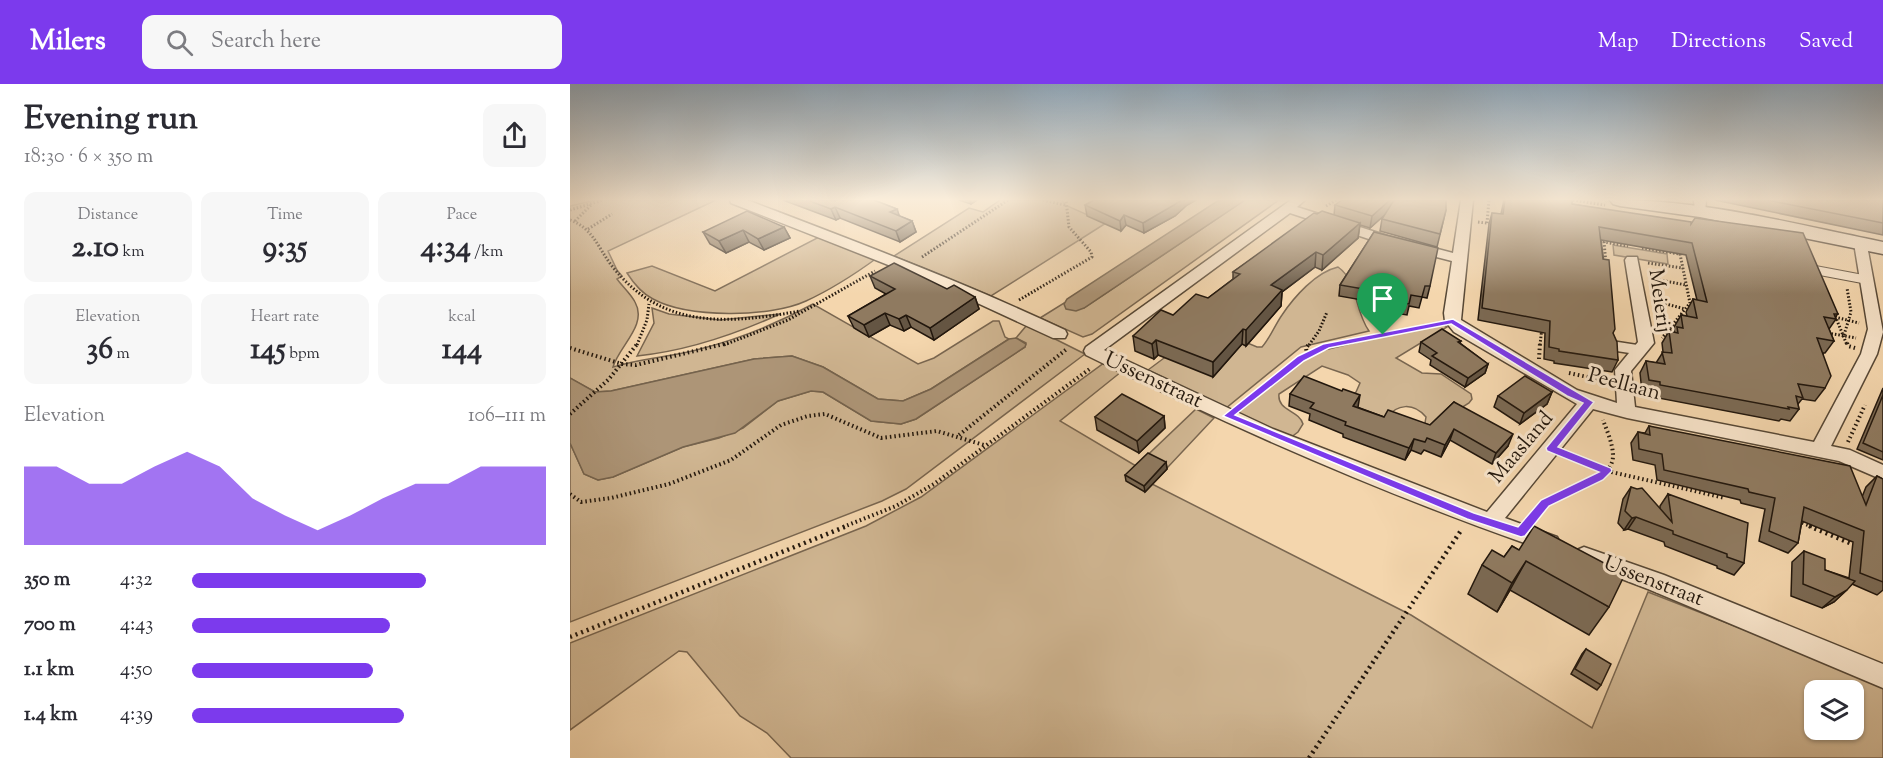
<!DOCTYPE html>
<html lang="en">
<head>
<meta charset="utf-8">
<style>
	body { margin:0; font-family:"Sorts Mill Goudy",serif; background:#f7f7f7; color:#2b2b33; height:100vh; display:flex; flex-direction:column; font-size:22px; white-space:nowrap }
	* { box-sizing:border-box; margin:0 }
	p { font-size:20px; color:#7c7c81 }
	.icon { flex:none; width:33px; height:33px; fill:none; stroke:currentColor; stroke-width:2; stroke-linecap:round; stroke-linejoin:round }
	.map { position:relative; flex:1; overflow:hidden }
	.drawer { display:flex; flex-direction:column; background:#fff; width:570px }
	.drawer>* { flex:none }
	.controls { position:absolute; left:1234px; top:596px; display:grid; gap:12px }
	.controls a { display:grid; place-items:center; width:60px; height:60px; border-radius:12px; background:#fff; box-shadow:0 2px 4px #0004; font-size:30px }
	.pin { position:absolute; display:grid; place-items:center; width:51px; height:51px; color:#fff; margin:-62px -26px; border-radius:50% 50% 50% 0; rotate:-45deg; box-shadow:0 0 6px #0007 }
	.pin .icon { rotate:45deg }
	.round { display:grid; place-items:center; flex:none; width:63px; height:63px; border-radius:12px; background:#f7f7f7 }
	.overview { display:flex; align-items:center; justify-content:space-between; height:102px; padding:0 24px }
	h1 { font-size:33px; font-weight:700; line-height:45px }
	.figures { display:grid; grid-template-columns:repeat(3,1fr); gap:9px; height:102px; padding:6px 24px }
	.figures div { display:grid; align-content:center; border-radius:12px; background:#f7f7f7; text-align:center }
	.figures b { font-size:30px; font-weight:700 }
	.figures small { font-size:16px; font-weight:400 }
	.figures p { font-size:16px }
	.chart { height:168px; padding:12px 24px }
	.chart p { display:flex; justify-content:space-between }
	.chart svg { width:100%; height:108px; margin-top:6px; fill:#7c3aed; opacity:.7 }
	ul { padding:0 24px; list-style:none; font-size:20px }
	li { display:grid; grid-template-columns:96px 72px 1fr; align-items:center; height:45px }
	li i { height:15px; border-radius:8px; background:#7c3aed }
	header { display:flex; align-items:center; gap:36px; box-sizing:border-box; height:84px; padding:0 30px; background:#7c3aed; color:#fff }
	header strong { font-size:28px }
	nav { display:flex; gap:33px; margin-inline-start:auto; font-size:21px }
	.search { width:420px; height:54px; background:#f7f7f7; display:flex; align-items:center; gap:15px; box-sizing:border-box; padding:0 21px; border-radius:12px; color:#7c7c81; font-size:22px }
	main { display:flex; flex:1; min-height:0 }
	.map>svg:first-child { display:block }
</style>
</head>
<body>
<header>
<strong>Milers</strong>
<div class="search"><svg class="icon" aria-label="search" viewBox="0 0 24 24"><circle cx="10" cy="10" r="6"/><path d="M15 15l6 6"/></svg>Search here</div>
<nav><a>Map</a><a>Directions</a><a>Saved</a></nav>
</header>
<main>
<section class="drawer">
<div class="overview"><div><h1>Evening run</h1><p>18:30 · 6 × 350 m</p></div><a class="round"><svg class="icon" aria-label="share" viewBox="0 0 24 24"><path d="M12 15V3M7 8l5-5 5 5M5 13v7h14v-7"/></svg></a></div>
<div class="figures">
<div><p>Distance</p><b>2.10<small> km</small></b></div>
<div><p>Time</p><b>9:35</b></div>
<div><p>Pace</p><b>4:34<small> /km</small></b></div>
</div>
<div class="figures">
<div><p>Elevation</p><b>36<small> m</small></b></div>
<div><p>Heart rate</p><b>145<small> bpm</small></b></div>
<div><p>kcal</p><b>144</b></div>
</div>
<div class="chart"><p><span>Elevation</span>106–111 m</p>
<svg viewBox="0 0 160 44" preserveAspectRatio="none"><path d="M0 44V12L10 12L20 19L30 19L40 12L50 6L60 12L70 25L80 32L90 38L100 32L110 25L120 19L130 19L140 12L150 12L160 12V44z"/></svg>
</div>
<ul>
<li><b>350 m</b>4:32<i style="width:66%"></i></li>
<li><b>700 m</b>4:43<i style="width:56%"></i></li>
<li><b>1.1 km</b>4:50<i style="width:51%"></i></li>
<li><b>1.4 km</b>4:39<i style="width:60%"></i></li>
</ul>
</section>
<div class="map">
<svg width="1313" height="674" viewBox="0 0 1313 674">
	<rect width="100%" height="100%" fill="#f4d6ad"/>
	<filter id="stains"><feTurbulence type="fractalNoise" baseFrequency=".00333" numOctaves="4"/><feColorMatrix values="0 0 0 0 .2 0 0 0 0 .09 0 0 0 0 .02 0 0 0 .5 -.17"/></filter>
	<radialGradient id="worn" r=".72"><stop offset=".6" stop-color="#630" stop-opacity="0"/><stop offset="1" stop-color="#630" stop-opacity=".3"/></radialGradient>
	<g fill="#d0b692" stroke="#796650" stroke-width="1.5" fill-rule="evenodd">
		<path d="M26,116H146L38,167L47,186L52,192L47,195C52,202 61,210 65,218C78,241 49,262 43,283C71,274 102,273 130,265C169,255 208,239 243,220L348,280L364,274L423,237H429L435,253L439,255L361,305L333,317L308,315L253,283L222,272L184,275L41,307L25,308L0,294V122Z"/>
		<polygon points="430,116 492,116 495,121 536,139 421,212 324,172 399,124 413,128"/>
		<polygon points="675,116 709,116 522,250 513,253 470,234 494,219 514,224"/>
		<path d="M249,153L307,174C285,190 260,206 236,217C199,234 118,234 83,215C71,209 64,200 57,189L82,182L145,207Z"/>
		<polygon points="1043,161 1097,170 1098,180 1044,171"/>
		<path d="M768,183C788,197 784,226 799,247L731,263L656,324L578,286L637,242L687,263H692C700,254 705,241 712,231C724,213 746,188 768,183Z"/>
		<path d="M82,224L99,230L150,236L210,230C166,250 116,267 67,272L84,239Z"/>
		<path d="M870,238L877,243L826,274L852,289L871,290L901,310L902,315L899,319L861,343L855,339L856,333C843,318 827,320 816,334L792,328L777,315L786,308L790,299L778,291L752,282L709,310C707,327 729,326 733,340L728,348L720,354L667,329L742,269Z"/>
		<polygon points="457,241 515,270 336,405 312,417 0,538 0,359 14,390 28,396 43,393 113,363 149,354 173,344 208,317 241,307 253,308 301,337 331,340 346,335 455,263 456,259 446,254"/>
		<path d="M534,279L551,288L490,337L566,382L626,325L644,334L582,400L841,531L1022,644L1078,508L1239,571L1313,604V674H221L197,649L170,632L117,568L109,567L0,646V559L296,442L351,413ZM1245,606H1284V645H1245Z"/>
	</g>
	<g fill="#ad9577" stroke="#75634d" stroke-width="1.5">
		<polygon points="649,116 675,116 514,224 506,227 496,225 494,220 497,215"/>
		<polygon points="446,254 456,260 455,263 346,335 331,340 301,337 253,308 241,307 208,317 165,349 113,363 43,393 28,396 14,390 0,359 0,294 25,308 41,307 184,275 222,272 253,283 308,315 333,317 361,305 439,255"/>
	</g>
	<g fill="none" stroke-linecap="round" stroke-linejoin="round">
		<defs>
			<polyline id="lane-far1" points="1245,186 1298,196"/>
			<polyline id="lane" points="1044,262 1070,266"/>
			<g id="street">
				<path d="M160,116H177C284,157 391,197 495,246L497,250L495,254H483L364,199L161,119Z"/>
				<path d="M721,116H735L727,123L818,152L883,169L891,116H903L891,236L1007,306L1047,319L1045,286L1068,258L1055,176L1057,173H1067L1084,259L1061,287L1065,323L1244,358L1291,270L1298,245L1284,159L1291,155L1296,156L1313,248L1307,270L1261,362L1280,366L1313,381V396L1269,377L1057,334L1023,325L935,434L987,453L990,459L987,465L980,468C821,413 667,346 516,271L514,267L516,263ZM720,129L808,158L882,177L874,229L875,237L884,248L1007,320L917,428L703,345L534,266Z"/>
				<polygon points="1124,116 1136,116 1135,130 1125,130"/>
				<polygon points="1014,463 1094,491 1313,580 1313,604 1078,505 1007,478 1003,472 1007,466"/>
			</g>
			<path id="secondary" d="M1040,116C1132,115 1223,140 1313,158V170L1130,133L1050,122L1043,120Z"/>
		</defs>
		<use href="#lane-far1" stroke="#564735" stroke-width="10"/>
		<use href="#lane" stroke="#564735" stroke-width="12"/>
		<use href="#street" stroke="#564735" stroke-width="3"/>
		<use href="#secondary" stroke="#22170d" stroke-width="3"/>
		<g stroke="#22170d" stroke-width="3" stroke-dasharray="1.5 2" stroke-linecap="butt">
			<polyline points="473,116 495,121"/>
			<polyline points="1003,116 1035,121"/>
			<polyline points="756,122 766,116"/>
			<polyline points="0,126 33,116"/>
			<path d="M0,136C23,144 28,164 42,182C92,246 158,240 230,227"/>
			<polyline points="5,137 21,121"/>
			<polyline points="908,138 924,140"/>
			<polyline points="917,139 919,116"/>
			<polyline points="18,145 42,130"/>
			<polyline points="1072,164 1110,170 1120,219 1092,254"/>
			<polyline points="352,173 438,116"/>
			<polyline points="1078,179 1113,184"/>
			<polyline points="1036,180 1034,158 1058,162"/>
			<polyline points="1079,194 1116,201"/>
			<polyline points="449,216 522,173 521,168 499,143 496,116"/>
			<polyline points="1085,217 1115,225"/>
			<polyline points="1264,229 1277,261"/>
			<polyline points="1265,233 1289,239"/>
			<polyline points="1088,237 1101,243"/>
			<polyline points="1258,249 1286,254"/>
			<polyline points="1274,251 1281,228 1277,204"/>
			<polyline points="67,261 77,236 79,220"/>
			<polyline points="154,261 218,236 305,187"/>
			<polyline points="739,261 749,247 757,228"/>
			<polyline points="763,261 869,240"/>
			<polyline points="970,261 972,243"/>
		</g>
		<g stroke="#22170d" stroke-width="4" stroke-dasharray="1.5 3" stroke-linecap="butt">
			<polyline points="1277,259 1278,262 1285,264"/>
			<polyline points="0,264 52,280 66,281 158,259"/>
			<polyline points="737,271 736,264 740,259"/>
			<polyline points="969,275 970,259"/>
			<polyline points="999,289 1036,297"/>
			<path d="M672,321C702,297 731,267 770,259"/>
			<polyline points="0,330 39,295 68,259"/>
			<polyline points="389,351 498,264"/>
			<polyline points="1278,358 1295,321"/>
			<polyline points="995,371 1037,387 1155,414"/>
			<polyline points="0,410 11,418 41,414 99,400 161,376 211,341 238,332 255,330 311,354 367,347 414,361"/>
			<path d="M962,435C967,429 971,422 978,418C995,407 1043,397 1043,372C1043,360 1037,347 1033,336"/>
			<polyline points="1228,437 1243,443"/>
			<polyline points="273,443 326,422 364,400 521,284"/>
		</g>
		<g stroke="#22170d" stroke-width="4.5" stroke-dasharray="2 4" stroke-linecap="butt">
			<polyline points="1239,442 1287,462"/>
			<polyline points="0,553 277,442"/>
			<polyline points="739,674 892,445"/>
		</g>
		<use href="#lane-far1" stroke="#f8e4ca" stroke-width="8"/>
		<use href="#lane" stroke="#f8e4ca" stroke-width="9"/>
		<use href="#street" fill="#f8e4ca" fill-rule="evenodd"/>
		<use href="#secondary" fill="#f8e4ca" fill-rule="evenodd"/>
	</g>
	<g fill="#7b6953" stroke="#22170d" stroke-width="1.5">
		<polygon points="213,116 304,116 327,125 329,132 342,137 346,148 330,158 270,134 266,136"/>
		<polygon points="389,116 407,116 401,120"/>
		<polygon points="523,116 626,116 617,121 605,132 574,149 556,141 551,147 517,132 515,121 523,117"/>
		<polygon points="934,116 1001,116 1002,120 1121,140 1268,230 1265,233 1266,235 1259,245 1264,257 1255,269 1253,269 1255,304 1245,317 1232,315 1228,320 1229,325 1220,337 1211,335 1209,337 1083,313 1083,311 1072,308 1070,289 1076,277 1086,279 1093,268 1092,259 1099,247 1104,248 1104,243 1111,231 1117,232 1116,228 1123,215 1127,216 1116,171 1031,156 1043,249 1048,276 1042,288 984,279 984,277 974,275 975,249 908,236 919,140 922,129 931,130"/>
		<polygon points="1145,116 1313,116 1313,151"/>
		<polygon points="765,121 876,126 867,163 810,147 812,135 814,131 800,144 790,141 788,154 752,186 745,183 712,208 711,222 676,262 672,260 643,293 588,271 584,275 565,267 563,252 638,214 663,195 663,188 747,130 764,131"/>
		<polygon points="214,143 220,154 194,166 179,158 156,169 140,160 133,148"/>
		<polygon points="804,148 860,202 857,214 852,213 849,224 839,222 837,231 819,228 821,221 769,212 770,201"/>
		<polygon points="300,192 377,205 405,213 409,225 364,256 341,243 334,247 320,241 299,253 284,244 278,232 316,210 305,204"/>
		<polygon points="891,257 890,259 918,280 915,289 895,303 860,281 861,276 849,268 851,258"/>
		<polygon points="1313,304 1313,376 1287,365"/>
		<polygon points="982,308 977,320 950,340 924,323 928,312"/>
		<polygon points="720,310 788,323 787,323 814,333 860,341 884,318 938,362 922,380 880,356 871,373 854,366 851,370 841,366 835,376 773,353 773,350 739,336 740,330 719,322"/>
		<polygon points="594,332 595,344 569,369 527,346 525,333"/>
		<polygon points="1079,342 1292,413 1296,403 1307,392 1313,395 1313,506 1307,511 1282,500 1264,518 1252,524 1221,512 1222,478 1234,467 1255,486 1279,494 1283,458 1232,437 1228,459 1218,469 1189,457 1195,425 1171,419 1170,416 1087,396 1085,381 1063,376 1061,359 1068,348 1075,349"/>
		<polygon points="596,378 597,385 575,408 556,397 555,391"/>
		<polygon points="1061,403 1090,425 1090,422 1098,410 1174,479 1164,491 1147,484 1147,482 1095,462 1094,458 1058,445 1054,446 1048,439 1053,415"/>
		<polygon points="942,462 1039,523 1019,551 940,506 927,528 898,510 912,481 934,473"/>
		<polygon points="1016,565 1031,601 1027,606 1001,590 1012,570"/>
	</g>
	<g fill="#645543" stroke="#22170d" stroke-width="1.5">
		<polygon points="400,116 407,116 401,120"/>
		<polygon points="611,116 626,116 617,121 605,132 574,149 573,139"/>
		<polygon points="820,116 828,116 827,120 800,144 802,132"/>
		<polygon points="265,123 270,134 266,136 261,125"/>
		<polygon points="327,125 331,137 320,128"/>
		<polygon points="554,131 556,141 551,147 550,137"/>
		<polygon points="342,137 346,148 330,158 326,147"/>
		<polygon points="790,139 788,154 752,186 753,171"/>
		<polygon points="214,143 220,154 194,166 188,155"/>
		<polygon points="173,146 179,158 156,169 149,157"/>
		<polygon points="746,168 745,183 712,208 711,222 676,262 676,246 701,201"/>
		<polygon points="405,213 409,225 364,256 360,244"/>
		<polygon points="315,229 320,241 299,253 294,241"/>
		<polygon points="336,231 341,243 334,247 329,235"/>
		<polygon points="673,245 672,260 643,293 643,278"/>
		<polygon points="586,256 588,271 584,275 582,260"/>
		<polygon points="918,280 915,289 895,303 898,294"/>
		<polygon points="982,308 977,320 950,340 954,329"/>
		<polygon points="790,311 788,323 781,334 783,322"/>
		<polygon points="594,332 595,344 569,369 567,357"/>
		<polygon points="884,345 880,356 871,373 875,361"/>
		<polygon points="943,350 938,362 922,380 926,369"/>
		<polygon points="844,355 841,366 835,376 839,364"/>
		<polygon points="596,378 597,385 575,408 574,402"/>
		<polygon points="1066,433 1058,445 1054,446 1062,434"/>
		<polygon points="956,477 940,506 927,528 942,499"/>
		<polygon points="1277,506 1264,518 1252,524 1265,513"/>
	</g>
	<g fill="#8f7a60" stroke="#22170d" stroke-width="1.5">
		<polygon points="237,116 304,116 327,125 320,128 342,137 326,147 265,123 261,125"/>
		<polygon points="524,116 611,116 604,121 573,139 554,131 550,137 515,121"/>
		<polygon points="772,116 820,116 802,132 765,121"/>
		<polygon points="824,116 876,116 876,126 870,150 812,135"/>
		<polygon points="935,116 1002,116 1002,120 1121,138 1121,140 1125,134 1233,149 1268,230 1264,230 1266,235 1254,233 1264,257 1247,254 1261,292 1255,304 1228,300 1233,314 1226,312 1229,325 1218,323 1219,325 1090,301 1090,298 1079,296 1076,277 1095,280 1092,268 1102,269 1099,247 1108,249 1107,243 1113,244 1111,231 1127,234 1123,215 1137,218 1122,159 1029,143 1033,175 1039,176 1045,245 1043,249 1047,258 1048,276 989,267 989,265 979,263 980,237 912,224 922,129 933,130"/>
		<polygon points="1197,116 1313,116 1313,139"/>
		<polygon points="177,127 214,143 188,155 173,146 149,157 133,148"/>
		<polygon points="752,127 790,139 753,171 746,168 701,201 712,206 676,246 673,245 643,278 586,256 582,260 563,252 591,226 603,231 626,210 638,214 670,190 663,188 744,129 747,130"/>
		<polygon points="804,148 868,164 860,202 855,202 852,213 841,211 839,220 822,217 823,210 770,201"/>
		<polygon points="324,179 377,205 384,201 405,213 360,244 336,231 329,235 315,229 294,241 278,232 325,205 300,192"/>
		<polygon points="872,245 891,257 888,258 918,280 898,294 862,272 867,269 851,258"/>
		<polygon points="734,292 772,307 773,305 790,311 783,322 814,333 818,326 860,341 884,318 943,350 926,369 884,345 875,361 857,354 855,358 844,355 839,364 775,341 776,338 740,324 744,319 720,310"/>
		<polygon points="955,292 982,308 954,329 928,312"/>
		<polygon points="552,310 594,332 567,357 525,333"/>
		<polygon points="1313,311 1313,368 1293,359"/>
		<polygon points="1079,342 1280,382 1296,421 1307,392 1313,395 1313,498 1290,489 1294,447 1234,423 1228,459 1199,447 1205,414 1179,408 1178,405 1094,386 1092,370 1069,365 1068,348 1080,351"/>
		<polygon points="578,369 596,378 574,402 555,391"/>
		<polygon points="1061,403 1067,405 1072,404 1102,438 1098,410 1178,439 1174,479 1157,473 1157,470 1103,450 1103,447 1066,433 1062,434 1055,427"/>
		<polygon points="964,442 1055,490 1039,523 956,477 942,499 912,481 922,466 934,473 942,462 949,466"/>
		<polygon points="1234,467 1255,475 1255,486 1285,497 1277,506 1265,513 1233,500"/>
		<polygon points="1016,565 1041,580 1031,601 1005,585"/>
	</g>
	<linearGradient id="sky" x2="0" y2="1"><stop stop-color="#90a8bb"/><stop offset="0.55" stop-color="#faedda"/><stop offset="1" stop-color="#faedda" stop-opacity="0"/></linearGradient>
	<rect width="1313" height="210" fill="url(#sky)"/>
	<path fill="#7c3aed" stroke="#fff" stroke-width="1.5" fill-rule="evenodd" d="M883,235L1024,318L988,363L1041,384L1042,387L1033,396L979,422L955,452L951,453L897,435L653,332L728,272L753,260ZM881,240L997,312L1013,319L976,364L977,367L1029,388L971,416L948,443L904,429L665,331L734,277L759,264Z"/>
	<g text-anchor="middle" dominant-baseline="central" stroke-width="6" stroke-linejoin="round" paint-order="stroke">
		<g font-size="21" fill="#22170d" stroke="#f8e4ca">
			<text transform="translate(1089 217) rotate(82)">Meierij</text>
			<text transform="translate(583 297) rotate(25)">Ussenstraat</text>
			<text transform="translate(1054 301) rotate(15)">Peellaan</text>
			<text transform="translate(952 364) rotate(-50)">Maasland</text>
			<text transform="translate(1083 498) rotate(21)">Ussenstraat</text>
		</g>
	</g>
	<rect width="100%" height="100%" filter="url(#stains)"/>
	<rect width="100%" height="100%" fill="url(#worn)"/>
</svg>
<div class="controls">
<a><svg class="icon" aria-label="layers" viewBox="0 0 24 24"><path d="M12 4l9 5-9 5-9-5zM3 14l9 5 9-5"/></svg></a>
</div>
<div class="pin" style="left:813px;top:251px;background:#1e9e55"><svg class="icon" aria-label="arrive" viewBox="0 0 24 24"><path d="M6 21V4h12l-3 4 3 4H6"/></svg></div>
</div>
</main>
</body>
</html>
